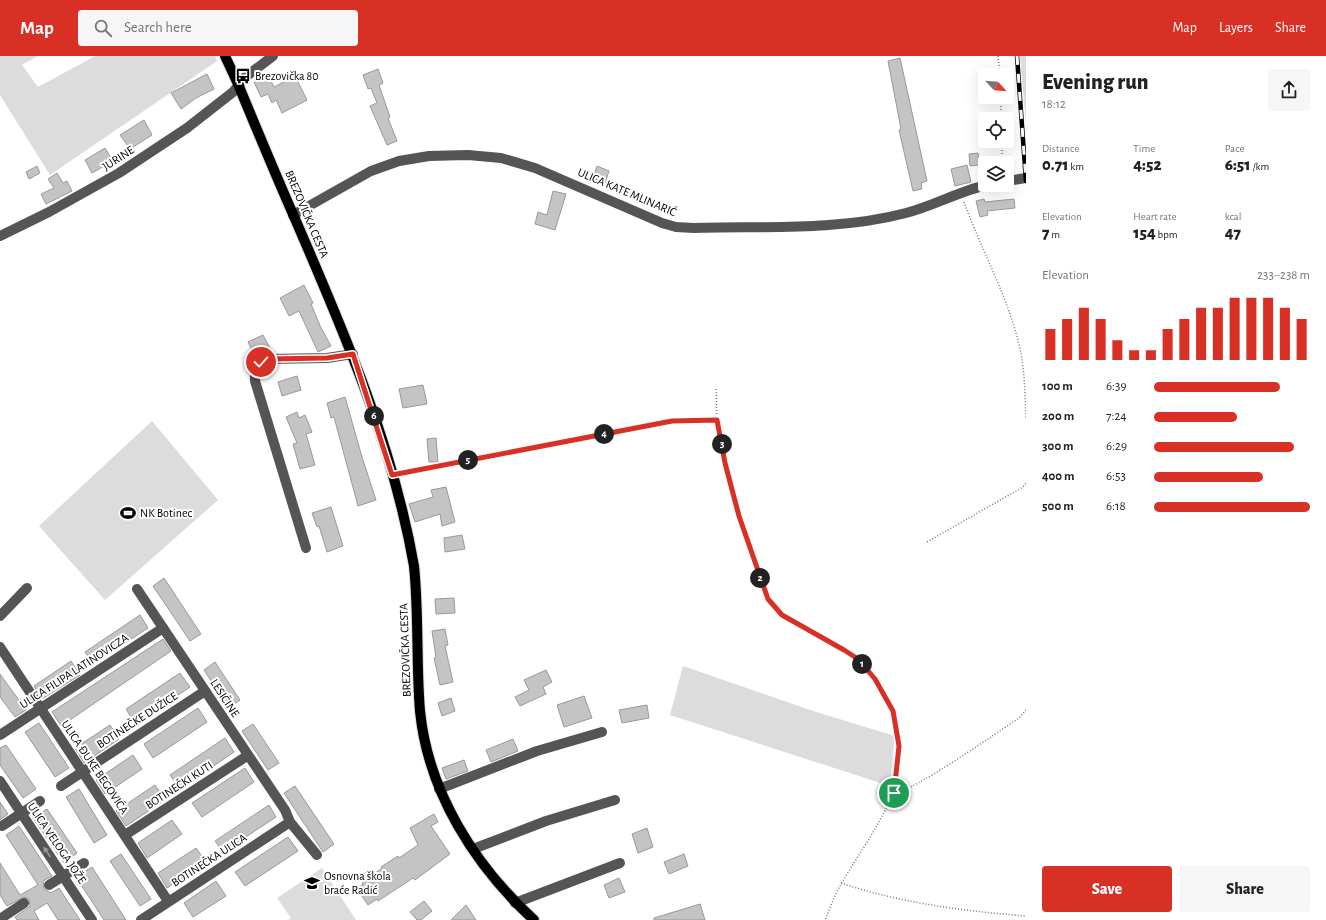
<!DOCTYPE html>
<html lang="en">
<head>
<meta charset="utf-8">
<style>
	body { margin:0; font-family:"Alegreya Sans",sans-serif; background:#f6f6f6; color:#222; height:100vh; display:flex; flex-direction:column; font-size:15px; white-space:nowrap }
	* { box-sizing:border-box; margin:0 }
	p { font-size:13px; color:#767676 }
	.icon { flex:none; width:22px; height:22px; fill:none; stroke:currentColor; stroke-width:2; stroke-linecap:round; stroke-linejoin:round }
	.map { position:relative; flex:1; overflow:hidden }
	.panel { display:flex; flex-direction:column; background:#fff; width:300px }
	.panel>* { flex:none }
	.needle { width:26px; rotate:116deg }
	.buttons { position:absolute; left:978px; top:12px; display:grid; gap:8px }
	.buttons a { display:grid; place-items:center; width:36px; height:36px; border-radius:4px; background:#fff; box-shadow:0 4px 16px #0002; font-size:20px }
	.pin { position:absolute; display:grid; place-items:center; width:34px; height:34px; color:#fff; margin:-17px; border:2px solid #fff; border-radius:50%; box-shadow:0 1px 4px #0007 }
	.km { position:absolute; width:20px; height:20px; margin:-10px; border-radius:50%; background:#222; color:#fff; font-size:11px; line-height:20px; text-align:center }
	.round { display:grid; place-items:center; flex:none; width:42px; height:42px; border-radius:4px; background:#f6f6f6 }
	.overview { display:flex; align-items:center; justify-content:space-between; height:68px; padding:0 16px }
	h1 { font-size:22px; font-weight:800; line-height:30px }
	.stats { display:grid; grid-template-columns:repeat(3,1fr); gap:6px; height:68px; padding:4px 16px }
	.stats div { display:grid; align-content:center }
	.stats b { font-size:17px; font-weight:800 }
	.stats small { font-size:11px; font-weight:400 }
	.stats p { font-size:11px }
	.chart { height:112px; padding:8px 16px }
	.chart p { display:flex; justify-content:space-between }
	.chart svg { width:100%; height:72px; margin-top:4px; stroke:#d93025; stroke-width:6 }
	.action { display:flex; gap:8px; margin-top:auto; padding:8px 16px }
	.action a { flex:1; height:46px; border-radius:4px; background:#d93025; color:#fff; font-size:16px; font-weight:800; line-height:46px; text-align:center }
	.action a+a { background:#f6f6f6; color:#222 }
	ul { padding:0 16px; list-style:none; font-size:13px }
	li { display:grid; grid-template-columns:64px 48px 1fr; align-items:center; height:30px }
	li i { height:10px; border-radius:5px; background:#d93025 }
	header { display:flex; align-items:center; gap:24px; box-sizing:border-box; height:56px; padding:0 20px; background:#d93025; color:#fff }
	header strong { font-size:19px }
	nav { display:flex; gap:22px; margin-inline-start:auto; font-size:14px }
	.search { width:280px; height:36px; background:#f6f6f6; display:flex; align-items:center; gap:10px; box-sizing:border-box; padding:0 14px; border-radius:4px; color:#767676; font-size:15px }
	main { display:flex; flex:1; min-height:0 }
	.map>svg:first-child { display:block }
</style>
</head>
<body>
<header>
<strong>Map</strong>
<div class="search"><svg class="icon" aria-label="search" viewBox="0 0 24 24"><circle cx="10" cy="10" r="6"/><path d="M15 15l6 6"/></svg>Search here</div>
<nav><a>Map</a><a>Layers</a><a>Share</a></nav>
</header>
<main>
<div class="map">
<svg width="1026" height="864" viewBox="0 0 1026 864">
	<rect width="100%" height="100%" fill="#fff"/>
	<g fill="#dcdcdc">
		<polygon points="0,0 38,0 22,9 38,31 95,0 215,0 217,5 50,119 0,39"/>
		<polygon points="1020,0 1026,0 1026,68"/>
		<polygon points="152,365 218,444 105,544 39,470"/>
		<polygon points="683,610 813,655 895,680 890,730 670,659"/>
		<polygon points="322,812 356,864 288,864 291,862 277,842"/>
	</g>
	<g fill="#c4c4c4" stroke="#999">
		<polygon points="900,2 927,125 921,127 922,133 913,135 899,74 901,73 888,5"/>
		<polygon points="378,13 383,27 379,29 390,61 388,62 397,85 387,89 370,50 377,47 371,32 368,33 363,19"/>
		<polygon points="207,18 214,33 196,42 181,53 171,37"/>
		<polygon points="268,19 274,31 295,20 307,44 282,57 276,44 272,47 268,38 261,41 254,26"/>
		<polygon points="144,64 152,79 130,93 120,79"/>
		<polygon points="105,92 113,105 92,117 85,104"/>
		<polygon points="978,97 979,109 970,110 969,98"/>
		<polygon points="967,109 971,126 955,130 951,113"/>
		<polygon points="37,110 40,117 29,123 26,116"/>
		<polygon points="597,110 609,115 605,127 593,122"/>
		<polygon points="57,117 63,127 67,125 72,135 46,148 41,138 54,132 48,123"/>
		<polygon points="553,135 566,138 555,174 535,168 538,156 547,159"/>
		<polygon points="984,143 985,146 1014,143 1015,152 987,155 988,159 980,161 976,145"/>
		<polygon points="304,229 313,247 311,248 321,272 331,290 318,296 299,255 289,260 280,242"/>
		<polygon points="263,279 270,292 255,300 248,286"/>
		<polygon points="297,320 301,334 282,340 278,326"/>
		<polygon points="423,329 427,348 403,352 399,333"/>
		<polygon points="345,341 362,401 376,444 358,450 334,361 331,362 327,347"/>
		<polygon points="297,356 299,362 305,359 312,376 306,378 315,409 300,413 293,388 297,387 286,361"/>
		<polygon points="436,382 438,406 429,406 427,383"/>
		<polygon points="446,431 455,466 442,470 440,458 415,466 409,448 433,441 431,434"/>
		<polygon points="331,451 343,490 327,496 319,470 317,471 312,457"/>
		<polygon points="462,479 465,493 445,496 444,482"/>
		<polygon points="164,522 201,578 190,585 153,530"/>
		<polygon points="454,542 455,557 436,558 435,543"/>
		<polygon points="140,559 148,572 93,608 85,596"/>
		<polygon points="445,573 448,589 445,590 453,626 440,629 434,602 436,601 432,575"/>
		<polygon points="163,583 171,595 61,670 52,656"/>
		<polygon points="71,605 80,619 42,643 34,630"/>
		<polygon points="215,606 240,644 229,652 204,614"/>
		<polygon points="546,614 552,626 543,631 546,638 520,650 515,641 529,634 524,624"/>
		<polygon points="180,617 190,631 135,668 126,653"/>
		<polygon points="0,618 26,654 15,661 0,641"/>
		<polygon points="584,640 592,662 564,671 557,649"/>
		<polygon points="451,642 455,655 442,660 438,647"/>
		<polygon points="647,649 649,662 622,667 619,654"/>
		<polygon points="198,652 207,666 153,702 144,688"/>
		<polygon points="39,667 69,712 55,721 25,676"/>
		<polygon points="253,668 279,707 268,714 242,675"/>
		<polygon points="110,669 119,683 84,707 75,692"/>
		<polygon points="225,682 234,696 180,733 170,719"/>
		<polygon points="513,683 518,695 491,706 486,694"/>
		<polygon points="6,689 36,733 23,742 0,709 0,692"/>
		<polygon points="133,699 142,713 105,738 96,724"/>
		<polygon points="464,704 468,715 446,723 442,712"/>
		<polygon points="245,712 254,726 202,761 192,747"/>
		<polygon points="155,729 165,744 126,770 116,755"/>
		<polygon points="295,730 334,788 323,796 284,737"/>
		<polygon points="79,733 107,779 94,787 66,741"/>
		<polygon points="0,746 8,758 0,764"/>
		<polygon points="269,749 276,761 223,796 215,785"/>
		<polygon points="47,753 77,797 64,807 33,762"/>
		<polygon points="434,758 438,766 431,770 450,798 415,824 413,822 378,845 377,843 368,849 357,833 363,828 362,827 382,812 381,811 398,800 399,802 418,789 410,772"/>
		<polygon points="172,764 182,778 147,802 138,787"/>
		<polygon points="19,770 52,820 43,825 44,833 51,837 59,832 80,864 58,864 47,847 34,855 39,864 17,864 15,861 30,850 29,843 24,841 7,850 0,839 0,807 20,839 38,829 6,779"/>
		<polygon points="647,772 653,791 638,797 632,778"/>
		<polygon points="288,781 298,795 245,830 235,816"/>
		<polygon points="196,792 206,806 167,832 158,817"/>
		<polygon points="121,798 151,843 140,850 110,805"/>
		<polygon points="684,798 688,810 669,818 664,806"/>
		<polygon points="92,811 126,864 104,864 76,821"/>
		<polygon points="619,822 625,836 609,842 604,829"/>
		<polygon points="216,825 226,840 193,861 184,847"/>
		<polygon points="424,845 432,855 421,864 417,864 410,856"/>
		<polygon points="700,848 705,864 654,864 654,862"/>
		<polygon points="466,849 476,864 451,864"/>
	</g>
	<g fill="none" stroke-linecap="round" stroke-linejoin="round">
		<defs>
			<path id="major" d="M225,0L238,28C257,74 276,120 296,165C344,276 393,389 414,510C419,558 416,607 420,655C428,736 475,810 534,864"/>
		</defs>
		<use href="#major" stroke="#dbdbdb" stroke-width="12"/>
		<g stroke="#777" stroke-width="1.5" stroke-dasharray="1 2" stroke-linecap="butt">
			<polyline points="998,0 1000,19"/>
			<polyline points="1001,41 1001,63"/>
			<polyline points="1002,107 1002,85"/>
			<path d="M964,146C982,196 1014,252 1022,304C1025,323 1025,343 1026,362"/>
			<path d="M716,333C717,344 716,356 717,367C722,412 739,460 753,502C758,518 762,538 773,550C787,567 825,582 844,594C891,623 909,684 894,736C891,745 885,755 880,764C868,786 853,807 840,830C834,840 830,853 825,864"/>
			<polyline points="402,417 672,365 717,364"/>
			<polyline points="927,486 1023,431 1026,427"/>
			<path d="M894,737C911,737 999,675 1019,662L1026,654"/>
			<path d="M841,827C901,847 963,855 1026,860"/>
		</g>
		<g stroke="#555" stroke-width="10">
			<polyline points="1007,125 1026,122"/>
			<path d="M293,159L371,115L399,105L429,100L468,99L501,102L535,112L662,167L676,171L694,172C764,170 838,175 906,157C934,150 959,135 987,129"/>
			<polyline points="0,180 49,156 119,117 187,72 233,36 244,22 273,0"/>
			<path d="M306,492L255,325C254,314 257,307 268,303L327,302L353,298"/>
			<polyline points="137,533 285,754 290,766 317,799"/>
			<polyline points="0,560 27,532"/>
			<polyline points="0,591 168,845"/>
			<polyline points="0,679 163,572"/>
			<polyline points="0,725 92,864"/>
			<polyline points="61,730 205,635"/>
			<polyline points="439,733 537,695 602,676"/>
			<polyline points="2,770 40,745"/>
			<polyline points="125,779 247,700"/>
			<polyline points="473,793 546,765 615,744"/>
			<polyline points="49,829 84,807"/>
			<polyline points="515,847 620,807"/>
			<polyline points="0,863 24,847"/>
			<polyline points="141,864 290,766"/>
		</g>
		<use href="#major" stroke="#000" stroke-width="10"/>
		<defs>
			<polyline id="rail" points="1017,0 1026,125"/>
		</defs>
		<use href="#rail" stroke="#000" stroke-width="4.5"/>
		<use href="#rail" stroke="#fff" stroke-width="3" stroke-dasharray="9" stroke-linecap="butt"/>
	</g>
	<defs><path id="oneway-solid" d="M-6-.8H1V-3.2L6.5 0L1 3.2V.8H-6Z"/></defs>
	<use fill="#999" href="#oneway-solid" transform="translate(47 796) rotate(-124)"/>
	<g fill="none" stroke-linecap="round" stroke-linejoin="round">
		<defs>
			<polyline id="route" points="261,306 268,303 327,302 353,298 392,419 672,365 717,364 725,407 739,460 768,543 782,559 844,594 858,603 875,623 893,655 899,690 894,737"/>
		</defs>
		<use href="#route" stroke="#fff" stroke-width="8"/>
		<use href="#route" stroke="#d93025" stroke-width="5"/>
	</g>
	<defs>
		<symbol id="bus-bare" viewBox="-9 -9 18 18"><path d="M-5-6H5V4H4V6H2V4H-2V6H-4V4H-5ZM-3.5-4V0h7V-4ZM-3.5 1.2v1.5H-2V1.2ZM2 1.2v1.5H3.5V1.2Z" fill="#000" stroke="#fff" stroke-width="2.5" paint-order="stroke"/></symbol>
		<symbol id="stadium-bare" viewBox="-9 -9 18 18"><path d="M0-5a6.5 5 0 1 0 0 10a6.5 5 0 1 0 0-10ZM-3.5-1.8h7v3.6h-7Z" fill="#000" stroke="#fff" stroke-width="2.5" paint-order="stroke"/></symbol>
		<symbol id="school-bare" viewBox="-9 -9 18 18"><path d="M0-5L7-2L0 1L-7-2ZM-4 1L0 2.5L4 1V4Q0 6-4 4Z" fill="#000" stroke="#fff" stroke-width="2.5" paint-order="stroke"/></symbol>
	</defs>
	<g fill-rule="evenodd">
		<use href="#bus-bare" x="232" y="9" width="22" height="22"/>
		<use href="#stadium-bare" x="117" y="446" width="22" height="22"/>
		<use href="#school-bare" x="301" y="816" width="22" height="22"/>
	</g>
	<g text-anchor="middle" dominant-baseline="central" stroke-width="4" stroke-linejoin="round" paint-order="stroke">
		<g font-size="12" fill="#000" stroke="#fff" text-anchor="start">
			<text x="255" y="20">Brezovička 80</text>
			<text x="140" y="457">NK Botinec</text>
			<text x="324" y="820">Osnovna škola<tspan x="324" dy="14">braće Radić</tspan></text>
		</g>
		<g font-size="12" fill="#000" stroke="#fff">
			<text transform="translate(118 102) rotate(-33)">JURINE</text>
			<text transform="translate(627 136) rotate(23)">ULICA KATE MLINARIĆ</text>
			<text transform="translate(307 158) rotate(67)">BREZOVIČKA CESTA</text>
			<text transform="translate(405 594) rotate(-92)">BREZOVIČKA CESTA</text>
			<text transform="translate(74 615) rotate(-33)">ULICA FILIPA LATINOVICZA</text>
			<text transform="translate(225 642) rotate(57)">LESIČINE</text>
			<text transform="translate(137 664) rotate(-33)">BOTINEČKE DUŽICE</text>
			<text transform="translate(95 711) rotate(56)">ULICA ĐUKE BEGOVIĆA</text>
			<text transform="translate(179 729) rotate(-33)">BOTINEČKI KUTI</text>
			<text transform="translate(57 787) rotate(56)">ULICA VELOGA JOŽE</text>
			<text transform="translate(209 804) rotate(-33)">BOTINEČKA ULICA</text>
		</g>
	</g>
</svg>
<div class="buttons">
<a><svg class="needle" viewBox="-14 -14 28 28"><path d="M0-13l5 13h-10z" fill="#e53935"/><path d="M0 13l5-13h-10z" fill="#767676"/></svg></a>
<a><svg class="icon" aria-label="locate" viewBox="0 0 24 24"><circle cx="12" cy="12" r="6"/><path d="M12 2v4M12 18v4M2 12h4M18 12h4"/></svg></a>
<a><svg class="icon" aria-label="layers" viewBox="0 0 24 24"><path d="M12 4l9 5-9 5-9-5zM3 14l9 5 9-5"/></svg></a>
</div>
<div class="pin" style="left:894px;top:737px;background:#1e9e55"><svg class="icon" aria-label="arrive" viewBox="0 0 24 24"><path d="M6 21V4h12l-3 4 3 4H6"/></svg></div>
<div class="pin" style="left:261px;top:306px;background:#d93025"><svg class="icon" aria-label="check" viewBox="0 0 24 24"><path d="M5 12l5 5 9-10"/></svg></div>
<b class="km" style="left:862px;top:608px">1</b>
<b class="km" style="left:760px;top:522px">2</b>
<b class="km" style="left:722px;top:388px">3</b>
<b class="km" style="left:604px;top:378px">4</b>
<b class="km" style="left:468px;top:404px">5</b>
<b class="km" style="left:374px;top:360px">6</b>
</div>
<section class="panel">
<div class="overview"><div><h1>Evening run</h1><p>18:12</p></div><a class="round"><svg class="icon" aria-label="share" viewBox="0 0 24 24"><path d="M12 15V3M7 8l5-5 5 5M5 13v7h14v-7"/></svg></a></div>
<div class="stats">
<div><p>Distance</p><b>0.71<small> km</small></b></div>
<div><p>Time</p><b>4:52</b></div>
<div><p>Pace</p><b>6:51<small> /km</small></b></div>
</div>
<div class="stats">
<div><p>Elevation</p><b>7<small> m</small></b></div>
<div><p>Heart rate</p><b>154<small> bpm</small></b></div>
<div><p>kcal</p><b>47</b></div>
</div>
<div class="chart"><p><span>Elevation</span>233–238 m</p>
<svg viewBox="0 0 160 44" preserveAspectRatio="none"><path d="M5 44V25M15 44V19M25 44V12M35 44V19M45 44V32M55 44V38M65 44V38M75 44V25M85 44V19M95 44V12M105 44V12M115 44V6M125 44V6M135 44V6M145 44V12M155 44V19"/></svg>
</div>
<ul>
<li><b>100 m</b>6:39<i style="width:81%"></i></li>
<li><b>200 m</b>7:24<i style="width:53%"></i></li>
<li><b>300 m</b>6:29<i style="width:90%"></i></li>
<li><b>400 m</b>6:53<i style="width:70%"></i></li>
<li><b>500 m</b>6:18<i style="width:100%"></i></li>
</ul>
<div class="action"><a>Save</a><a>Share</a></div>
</section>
</main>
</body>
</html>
